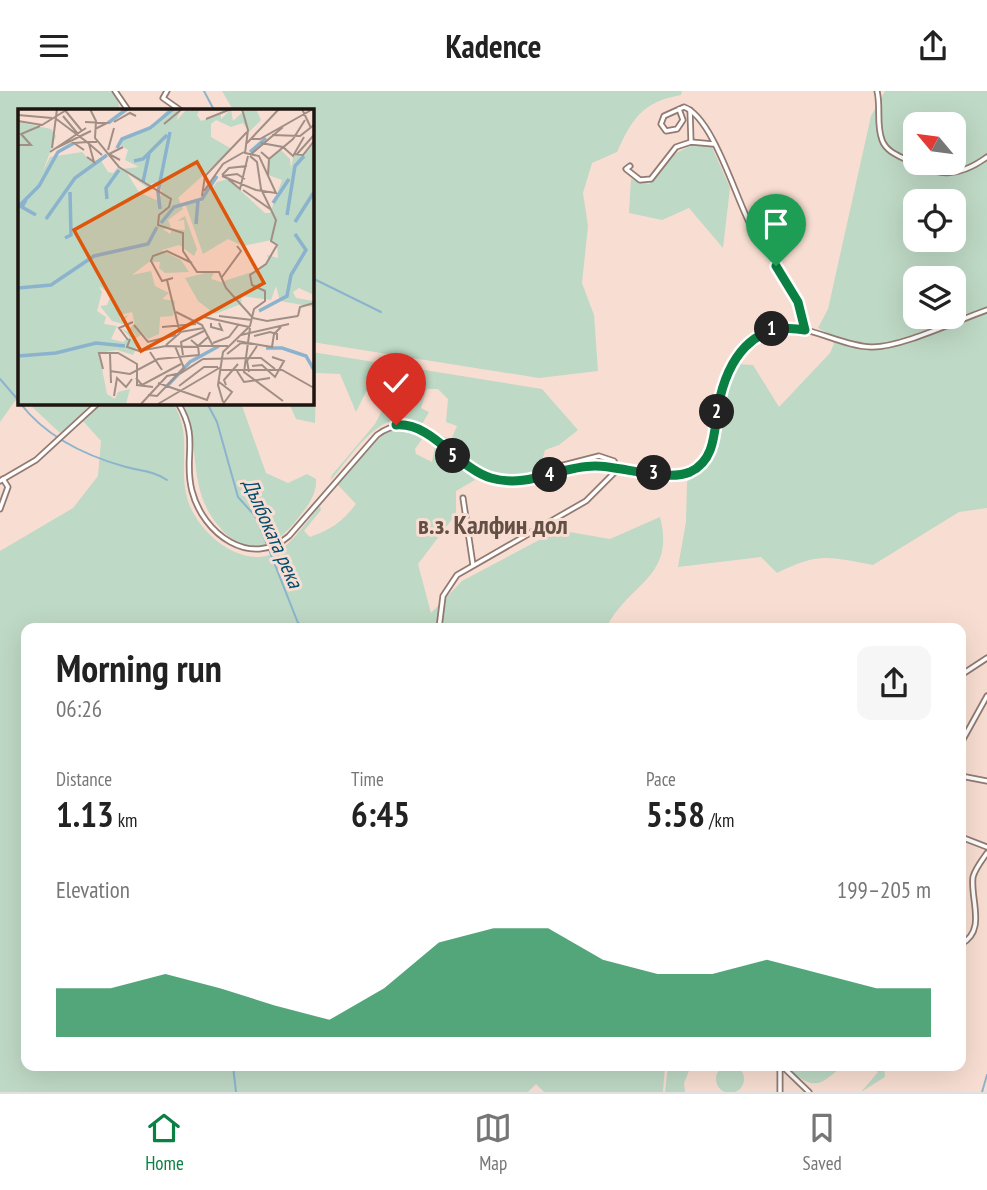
<!DOCTYPE html>
<html lang="en">
<head>
<meta charset="utf-8">
<style>
	body { margin:0; font-family:"PT Sans Narrow",sans-serif; background:#f6f6f6; color:#222; height:100vh; display:flex; flex-direction:column; font-size:26px; white-space:nowrap }
	* { box-sizing:border-box; margin:0 }
	p { font-size:23px; color:#767676 }
	.icon { flex:none; width:38px; height:38px; fill:none; stroke:currentColor; stroke-width:2; stroke-linecap:round; stroke-linejoin:round }
	.map { position:relative; flex:1; overflow:hidden }
	.drawer { position:absolute; left:21px; top:532px; width:945px; height:448px; display:flex; flex-direction:column; background:#fff; border-radius:14px; box-shadow:0 7px 28px #0002 }
	.drawer>* { flex:none }
	.needle { width:46px; rotate:299deg }
	.fabs { position:absolute; left:903px; top:21px; display:grid; gap:14px }
	.fabs a { display:grid; place-items:center; width:63px; height:63px; border-radius:14px; background:#fff; box-shadow:0 7px 28px #0002; font-size:35px }
	.pin { position:absolute; display:grid; place-items:center; width:60px; height:60px; color:#fff; margin:-72px -30px; border-radius:50% 50% 50% 0; rotate:-45deg; box-shadow:0 0 7px #0007 }
	.pin .icon { rotate:45deg }
	.km { position:absolute; width:35px; height:35px; margin:-18px; border-radius:50%; background:#222; color:#fff; font-size:19px; line-height:35px; text-align:center }
	.round { display:grid; place-items:center; flex:none; width:74px; height:74px; border-radius:14px; background:#f6f6f6 }
	.head { display:flex; align-items:center; justify-content:space-between; height:119px; padding:0 35px }
	h1 { font-size:38px; font-weight:600; line-height:52px }
	.metrics { display:grid; grid-template-columns:repeat(3,1fr); gap:10px; height:119px; padding:7px 35px }
	.metrics div { display:grid; align-content:center }
	.metrics b { font-size:35px; font-weight:600 }
	.metrics small { font-size:19px; font-weight:400 }
	.metrics p { font-size:19px }
	.chart { height:196px; padding:14px 35px }
	.chart p { display:flex; justify-content:space-between }
	.chart svg { width:100%; height:126px; margin-top:7px; fill:#0b8043; opacity:.7 }
	header { display:flex; justify-content:space-between; align-items:center; height:91px; padding:0 35px; background:#fff; font-size:32px; font-weight:600 }
	.dock { display:flex; justify-content:space-around; align-items:center; height:98px; border-top:2px solid #e0e0e0; background:#fff; font-size:19px; color:#767676 }
	.dock a { display:grid; justify-items:center; gap:4px }
	.dock .active { color:#0b8043 }
	.map>svg:first-child { display:block }
</style>
</head>
<body>
<header><svg class="icon" aria-label="menu" viewBox="0 0 24 24"><path d="M4 6h16M4 12h16M4 18h16"/></svg>Kadence<svg class="icon" aria-label="share" viewBox="0 0 24 24"><path d="M12 15V3M7 8l5-5 5 5M5 13v7h14v-7"/></svg></header>
<div class="map">
<svg width="987" height="1001" viewBox="0 0 987 1001">
	<rect width="100%" height="100%" fill="#f8ded2"/>
	<g fill="#bed9c5" fill-rule="evenodd">
		<polygon points="0,0 115,0 120,19 19,19 19,309 15,310 0,331"/>
		<path d="M222,0H682L681,4C643,11 633,26 617,61L592,72L583,102L588,135L582,192L594,224L598,280L539,287L312,251V19H233Z"/>
		<path d="M885,0H987V417L959,421L873,474C828,466 820,461 777,482L761,466L678,476L686,431L687,391L709,368L726,303L738,273L753,274L779,316L830,262L834,253L829,243L818,237L828,218L871,25ZM915,33H954V72H915ZM915,110H954V149H915ZM915,187H954V226H915Z"/>
		<polygon points="692,54 712,56 730,97 723,157 689,117 662,129 629,122 631,88 649,93 670,65"/>
		<path d="M312,261L542,298L578,339L559,354L545,359L539,382C493,393 471,374 437,347L439,343L451,349L457,335L446,331L448,308L438,298H427L421,317L429,321L421,335C417,333 410,328 406,328C374,325 348,370 330,390L332,384L375,333L387,310L379,296L366,301L356,321L340,283L316,282L315,332L296,328L289,312H312Z"/>
		<polygon points="28,312 93,312 60,342"/>
		<path d="M102,312H173C194,346 177,375 188,410C199,444 246,482 280,459C295,449 308,428 320,415L321,419L304,440L310,446C332,438 342,431 356,413L337,393C350,379 379,338 397,337C407,337 414,344 422,348L415,358L416,363L432,371L435,355L475,389L456,400V423L418,473L431,522L462,490L558,439L610,448L660,426C676,487 628,492 606,537H26V975H665L663,1001H544L536,993L528,1001H0V460L73,417L98,385L101,350L82,329Z"/>
		<path d="M183,312H241L266,382L288,392L307,383L316,388C317,403 308,415 299,426C274,459 246,470 217,433C187,397 201,352 183,312Z"/>
		<circle cx="730" cy="988" r="14"/>
		<polygon points="668,975 691,975 684,992 685,1001 665,1001"/>
		<path d="M790,975H842C820,995 815,999 790,980Z"/>
		<polygon points="870,975 884,975 885,986 861,1001 878,981"/>
	</g>
	<g fill="none" stroke-linecap="round" stroke-linejoin="round">
		<g stroke="#8cb3cd" stroke-width="2">
			<polyline points="204,0 214,19"/>
			<polyline points="312,187 381,221"/>
			<polyline points="0,288 19,310"/>
			<path d="M20,312C46,346 86,365 126,376C141,380 154,380 167,389"/>
			<polyline points="207,312 217,331 238,406 256,426 298,532 310,537"/>
			<polyline points="233,975 236,1001"/>
			<polyline points="982,1001 987,984"/>
		</g>
		<defs>
			<g id="minor">
				<polyline points="115,0 128,19"/>
				<polyline points="167,0 163,7 180,19"/>
				<path d="M679,18L683,29L677,38L666,40L661,33L664,25L684,16C713,26 736,108 751,135C769,166 805,202 805,239"/>
				<polyline points="690,19 691,51"/>
				<polyline points="630,75 626,78 640,89 651,88 676,56 691,51 713,53"/>
				<polyline points="463,407 473,474"/>
				<polyline points="0,418 8,396 3,388"/>
				<polyline points="439,537 443,505 457,484 586,410 618,378 614,370 599,365 556,376"/>
				<polyline points="961,584 987,567"/>
				<polyline points="961,652 987,605"/>
				<polyline points="961,685 987,690"/>
				<polyline points="961,746 987,756"/>
				<path d="M961,853C987,840 970,808 973,786C975,778 982,769 987,762"/>
				<polyline points="961,890 961,908"/>
				<polyline points="782,975 809,1001"/>
				<polyline points="780,1001 780,975"/>
			</g>
			<g id="tertiary">
				<path d="M877,0C881,16 876,33 882,49C886,60 897,64 907,69C938,86 958,87 987,66"/>
				<path d="M178,312C200,348 183,366 192,400C203,443 251,478 289,445L377,344C425,308 456,391 511,391C542,392 569,374 600,375C624,377 674,392 694,379C728,357 710,264 763,241C799,225 835,255 871,256C900,257 958,229 987,219"/>
				<polyline points="0,390 36,369 98,312"/>
			</g>
		</defs>
		<use href="#minor" stroke="#927a70" stroke-width="7"/>
		<use href="#tertiary" stroke="#927a70" stroke-width="7"/>
		<use href="#minor" stroke="#fff" stroke-width="3.5"/>
		<use href="#tertiary" stroke="#fff" stroke-width="3.5"/>
	</g>
	<g fill="none" stroke-linecap="round" stroke-linejoin="round">
		<defs>
			<path id="route" d="M396,334C433,331 457,377 491,387C528,398 559,375 595,375C621,375 667,391 690,381C716,369 714,339 718,316C727,268 753,229 805,239L798,211L776,175"/>
		</defs>
		<use href="#route" stroke="#fff" stroke-width="14"/>
		<use href="#route" stroke="#0b8043" stroke-width="9"/>
	</g>
	<g text-anchor="middle" dominant-baseline="central" stroke-width="6" stroke-linejoin="round" paint-order="stroke">
		<g font-size="21" font-style="italic" fill="#004c6e" stroke="#f8ded2">
			<text transform="translate(273 442) rotate(66)">Дълбоката река</text>
		</g>
		<g font-size="26" font-weight="bold" fill="#644f45" stroke="#f8ded2">
			<text x="493" y="433">в.з. Калфин дол</text>
		</g>
	</g>
	<g transform="translate(18 18)">
		<rect width="296" height="296" fill="#f8ded2"/>
		<path d="M150,0H163L158,12L169,0H182L179,6L183,12L203,5V10L213,0L215,12L228,0H238L243,11L231,23L225,14L213,18L198,11L193,15V28L214,40L160,89L165,100L150,111L153,118L145,120L152,125L154,120L167,121L166,111L159,112L167,107L179,140L176,147L161,136L144,141L163,151L171,163L147,164L141,159L142,153H131L114,166L133,162L137,177L151,184L144,190L157,192L155,207L142,208L141,225L130,230L117,216L114,203L102,206V210L110,206L105,215L94,212L82,197L89,196L93,186L81,177L84,183L79,202L88,208L86,215L99,217L93,230L105,233L112,228L103,219L118,227L112,219L115,215L123,226L118,229L111,228L120,236L115,246L99,241L81,244L89,285L97,290L100,283L112,280L108,295H0V13L33,20L38,27L25,62L32,48L64,43L74,53L82,50L90,63L95,64L100,58L109,64L121,83L138,91L144,85L142,76L134,74L130,79L103,60L121,58L107,51L110,41L101,35L94,44L104,29L135,17ZM296,32V186L281,179L275,183L278,189L296,192V198L262,192L258,177L253,191L224,187L223,195L197,205L180,192L167,169L191,163L196,164L193,170L203,173L240,161L251,152L249,146L260,149L259,135L253,131L225,137L210,130L185,145L167,94L183,93L199,73L210,70L247,104H252L264,71L250,66L251,50L263,41L272,50L273,59L276,45L285,46Z" fill="#bed9c5"/>
		<path fill="none" stroke="#8cb3cd" stroke-width="3.5" d="M90,14L109,0M99,39L104,30L132,19L155,0M232,43L248,29M116,52L125,50L149,26M125,73L131,45M89,90L88,79L101,61M8,91L4,98L18,106M255,94L271,70M0,98L21,77L40,43L56,34M142,100L140,83L152,23M269,106L277,57L286,47M28,110L57,69L89,46M277,113L296,83M143,114L156,98L184,90L199,67M178,115L180,92M47,129L53,126L52,83M0,179L33,176L76,147L130,135L139,118M241,202L269,187L273,166L288,141L277,125M248,239H264L288,247L296,261M0,247L38,244L78,234L107,237M149,277L172,253L201,237"/>
		<path fill="none" stroke="#a18e85" stroke-width="2" d="M46,0L64,22M72,0L78,12L77,29L101,58L153,90L151,98L141,106L140,116L165,124V142L179,163H201L208,179L235,209M284,0L293,19M0,6L34,9M45,7L60,25M37,9L69,33H79M188,10L213,0M0,12L24,16L50,0M67,13L89,14L77,20M96,13L112,4L118,7M146,15L164,0M254,26L282,27L296,16M234,30H242L295,0M229,34L261,0M243,34L265,38L275,47L286,28M0,36H13L3,25L22,17M34,39L39,0M38,39L73,22M66,41L56,34L69,33L84,46M90,41L96,19M32,43L68,19M243,43L251,50L250,66M276,45L285,46L296,32M279,45L296,26M232,46L265,18M69,48L76,53L71,35M251,50L275,30L287,11M102,51L91,45L105,38M204,66L211,59L229,57M204,67L238,81L258,84L241,47L227,44L230,21L224,0M204,67L219,65L227,70M210,70L222,80L230,47M225,81L252,100M186,82L205,55L226,43M184,87L187,67L229,23M204,168L223,142L219,137M155,169L144,172L133,152L135,147L149,142L174,154M158,203L184,216L195,237M201,207L234,211M280,207L282,198L296,194M186,208L231,218M235,209L249,212L280,207M193,214V218L204,221L201,214M116,216L130,233L158,226M144,218L178,215M232,219L226,263L265,292M162,223L186,219M223,226L271,215M236,227L252,223L259,225V231M112,230L109,238L121,242L148,237L180,238M110,231L101,219L115,213M173,231L180,237H210M219,232L254,238L256,225L263,218M195,234L211,228L221,215M148,236L162,224L149,171M132,243L144,261M92,245L93,274M209,245L223,234L234,235M165,246L163,233L188,221M181,246L180,237L191,227M234,257L244,256L257,268L266,252L254,248M85,260L81,244H100L119,255V276L135,278M202,261H264L296,279M92,262L112,265L140,250L181,246M219,262L226,273L252,269M231,263L229,252L239,237M118,269L124,276L163,255M201,273L214,283L205,295M140,274L189,291L192,283M208,276L206,271L220,255M161,277L186,258H200M130,286L139,287L166,259L157,237M96,287L99,269L108,278L114,270M205,293L200,276L205,243L232,217L236,200L247,192V182L234,176L232,166L248,155L259,136L253,132L258,111L243,80L239,53L232,47M123,295L149,267L163,264L185,250L243,249L257,260M140,295L203,258"/>
		<path fill="#de560c" fill-opacity="0.15" stroke="#de560c" stroke-width="3.5" d="M179,53L246,174L123,242L56,121Z"/>
		<rect width="296" height="296" fill="none" stroke="#1e1511" stroke-width="3.5"/>
	</g>
</svg>
<div class="fabs">
<a><svg class="needle" viewBox="-14 -14 28 28"><path d="M0-13l5 13h-10z" fill="#e53935"/><path d="M0 13l5-13h-10z" fill="#767676"/></svg></a>
<a><svg class="icon" aria-label="locate" viewBox="0 0 24 24"><circle cx="12" cy="12" r="6"/><path d="M12 2v4M12 18v4M2 12h4M18 12h4"/></svg></a>
<a><svg class="icon" aria-label="layers" viewBox="0 0 24 24"><path d="M12 4l9 5-9 5-9-5zM3 14l9 5 9-5"/></svg></a>
</div>
<div class="pin" style="left:776px;top:175px;background:#1e9e55"><svg class="icon" aria-label="arrive" viewBox="0 0 24 24"><path d="M6 21V4h12l-3 4 3 4H6"/></svg></div>
<div class="pin" style="left:396px;top:334px;background:#d93025"><svg class="icon" aria-label="check" viewBox="0 0 24 24"><path d="M5 12l5 5 9-10"/></svg></div>
<b class="km" style="left:772px;top:238px">1</b>
<b class="km" style="left:717px;top:321px">2</b>
<b class="km" style="left:654px;top:382px">3</b>
<b class="km" style="left:550px;top:384px">4</b>
<b class="km" style="left:453px;top:365px">5</b>
<section class="drawer">
<div class="head"><div><h1>Morning run</h1><p>06:26</p></div><a class="round"><svg class="icon" aria-label="share" viewBox="0 0 24 24"><path d="M12 15V3M7 8l5-5 5 5M5 13v7h14v-7"/></svg></a></div>
<div class="metrics">
<div><p>Distance</p><b>1.13<small> km</small></b></div>
<div><p>Time</p><b>6:45</b></div>
<div><p>Pace</p><b>5:58<small> /km</small></b></div>
</div>
<div class="chart"><p><span>Elevation</span>199–205 m</p>
<svg viewBox="0 0 160 44" preserveAspectRatio="none"><path d="M0 44V27L10 27L20 22L30 27L40 33L50 38L60 27L70 11L80 6L90 6L100 17L110 22L120 22L130 17L140 22L150 27L160 27V44z"/></svg>
</div>
</section>
</div>
<nav class="dock">
<a class="active"><svg class="icon" aria-label="home" viewBox="0 0 24 24"><path d="M3 11l9-7 9 7M6 9v11h12V9"/></svg>Home</a>
<a><svg class="icon" aria-label="map" viewBox="0 0 24 24"><path d="M3 6l6-2 6 2 6-2v14l-6 2-6-2-6 2zM9 4v14M15 6v14"/></svg>Map</a>
<a><svg class="icon" aria-label="saved" viewBox="0 0 24 24"><path d="M7 4h10v16l-5-4-5 4z"/></svg>Saved</a>
</nav>
</body>
</html>
